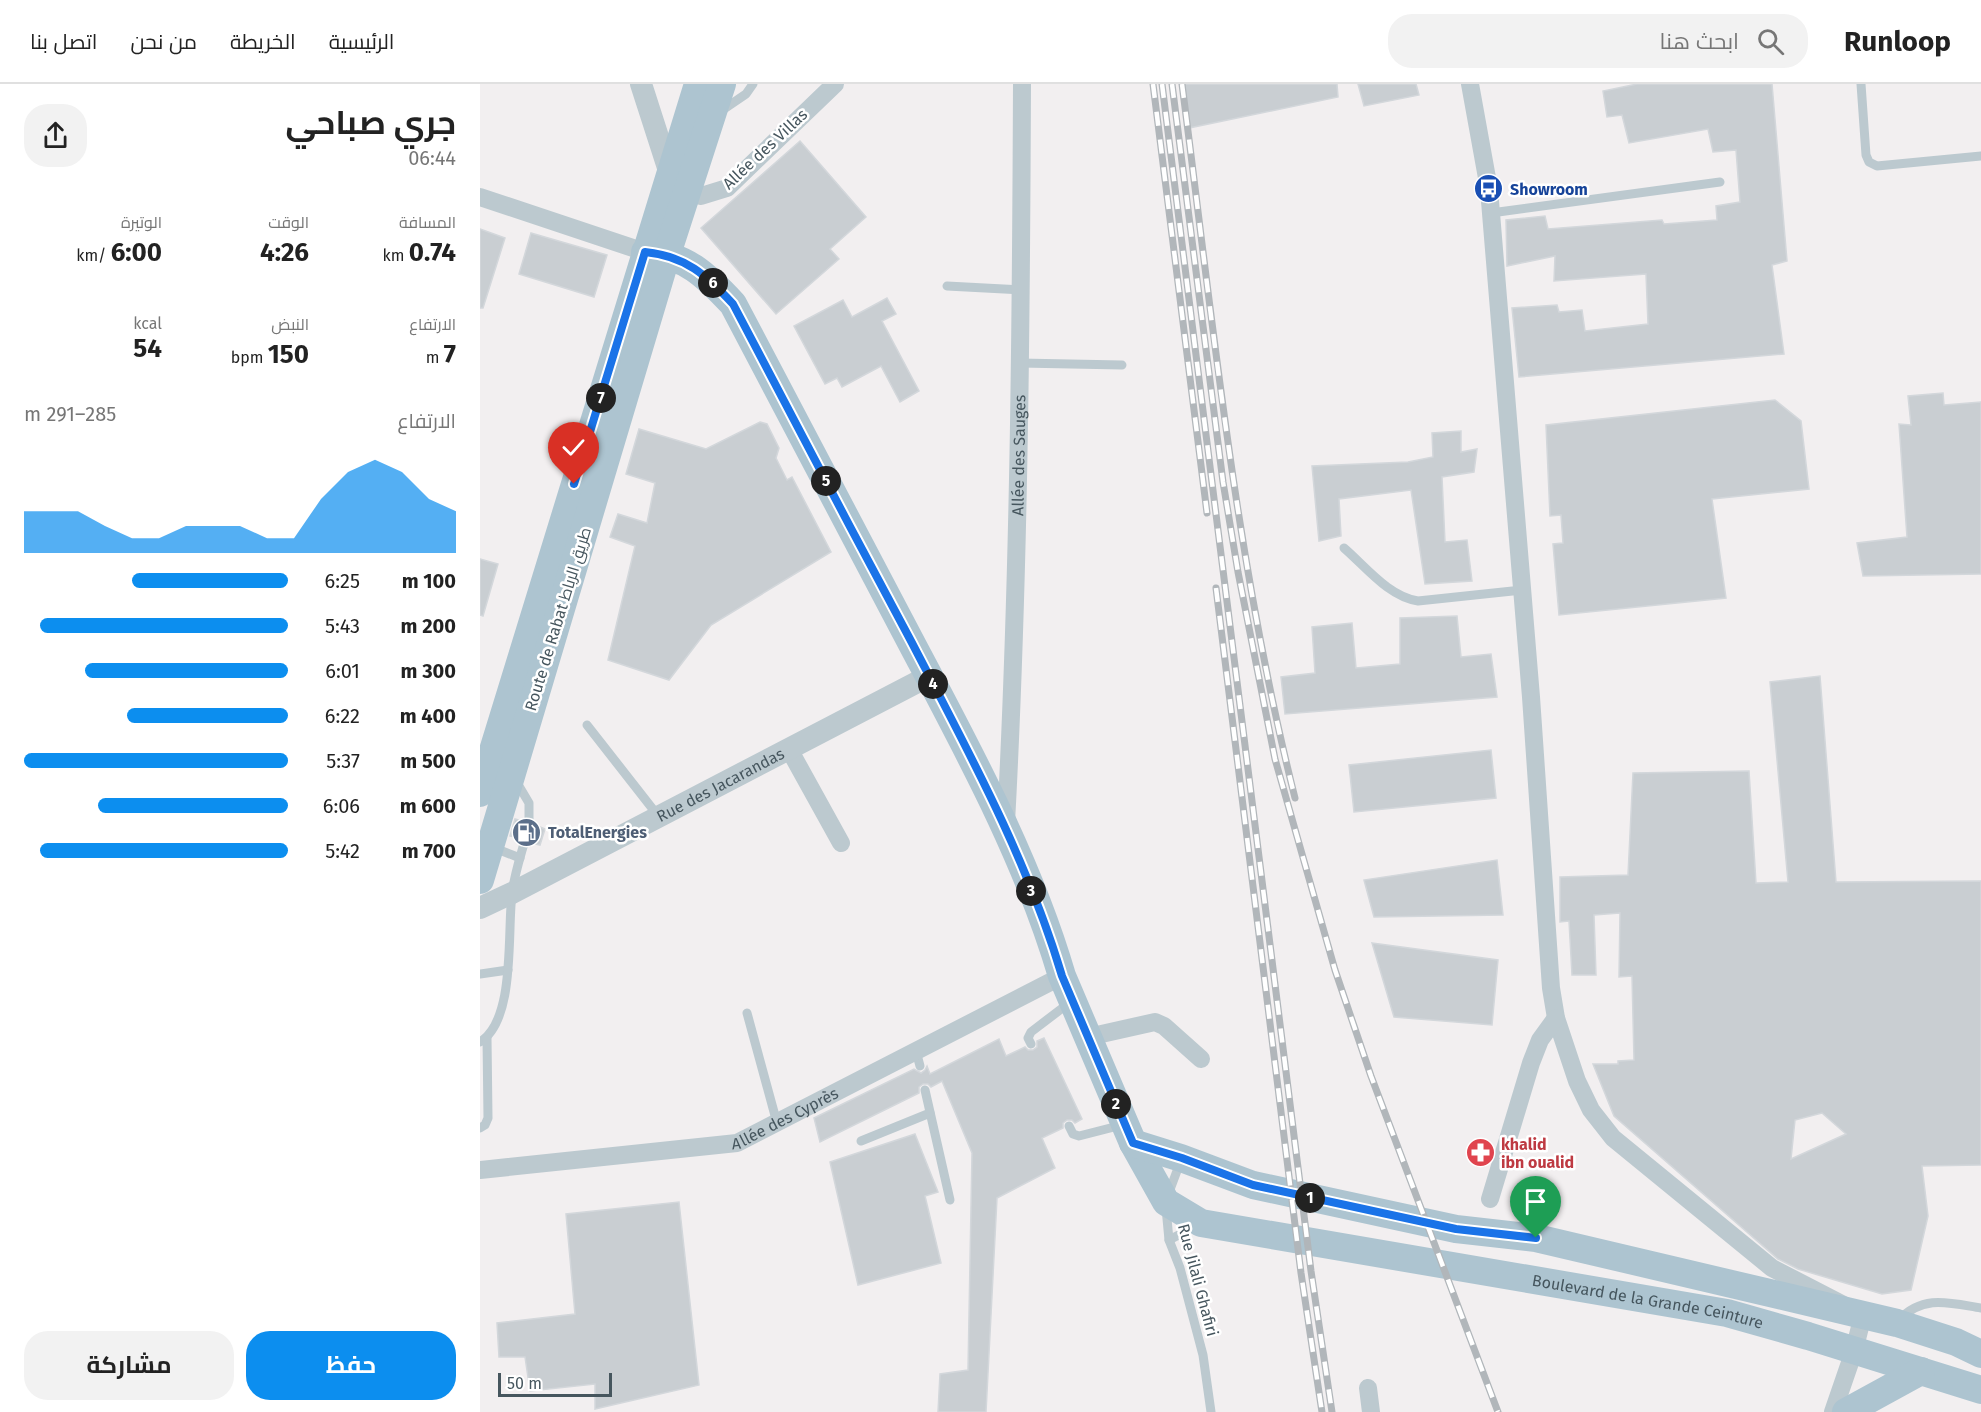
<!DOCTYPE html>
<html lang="ar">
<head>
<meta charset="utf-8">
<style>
	body { margin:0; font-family:"Fira Sans",Cairo,sans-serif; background:#f2f2f2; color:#222; direction:rtl; height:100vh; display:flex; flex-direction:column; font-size:22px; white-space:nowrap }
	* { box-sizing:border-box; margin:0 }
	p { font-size:20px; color:#767676 }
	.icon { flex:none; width:33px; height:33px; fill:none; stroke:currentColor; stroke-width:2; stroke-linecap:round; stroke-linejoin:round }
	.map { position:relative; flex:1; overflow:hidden; direction:ltr }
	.side { display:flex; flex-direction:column; background:#fff; width:480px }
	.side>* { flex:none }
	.scale { position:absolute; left:18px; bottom:15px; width:114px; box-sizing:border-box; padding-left:6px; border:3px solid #46565e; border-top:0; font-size:16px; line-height:21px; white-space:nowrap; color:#46565e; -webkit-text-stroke:4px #fff; paint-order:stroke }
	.pin { position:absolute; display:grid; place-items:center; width:51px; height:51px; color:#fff; margin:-62px -26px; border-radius:50% 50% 50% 0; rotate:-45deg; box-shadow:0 0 6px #0007 }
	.pin .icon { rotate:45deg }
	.km { position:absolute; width:30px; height:30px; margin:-15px; border-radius:50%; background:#222; color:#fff; font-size:16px; line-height:30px; text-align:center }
	.round { display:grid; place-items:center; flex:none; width:63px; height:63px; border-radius:24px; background:#f2f2f2 }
	.summary { display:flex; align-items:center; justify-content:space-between; height:102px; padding:0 24px }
	h1 { font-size:33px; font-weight:700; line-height:45px }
	.figures { display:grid; grid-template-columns:repeat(3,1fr); gap:9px; height:102px; padding:6px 24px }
	.figures div { display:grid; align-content:center }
	.figures b { font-size:26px; font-weight:700 }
	.figures small { font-size:16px; font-weight:400 }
	.figures p { font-size:16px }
	.chart { height:168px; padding:12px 24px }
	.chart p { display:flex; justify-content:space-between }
	.chart svg { width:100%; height:108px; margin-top:6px; fill:#0c8eef; opacity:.7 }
	.button { display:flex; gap:12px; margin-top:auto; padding:12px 24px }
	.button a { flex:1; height:69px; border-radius:24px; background:#0c8eef; color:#fff; font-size:24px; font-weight:700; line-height:69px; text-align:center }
	.button a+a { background:#f2f2f2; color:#222 }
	ul { padding:0 24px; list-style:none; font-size:20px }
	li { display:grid; grid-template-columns:96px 72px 1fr; align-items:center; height:45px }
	li i { height:15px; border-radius:8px; background:#0c8eef }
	header { display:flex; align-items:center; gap:36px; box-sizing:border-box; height:84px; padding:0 30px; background:#fff; border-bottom:2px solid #e0e0e0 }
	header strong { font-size:28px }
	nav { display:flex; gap:33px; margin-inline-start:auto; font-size:21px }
	.search { width:420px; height:54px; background:#f2f2f2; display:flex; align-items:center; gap:15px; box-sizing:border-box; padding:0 21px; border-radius:24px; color:#767676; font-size:22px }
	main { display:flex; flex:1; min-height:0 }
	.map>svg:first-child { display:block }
</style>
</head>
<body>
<header>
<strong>Runloop</strong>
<div class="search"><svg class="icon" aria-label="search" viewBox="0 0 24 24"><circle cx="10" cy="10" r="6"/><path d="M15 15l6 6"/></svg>ابحث هنا</div>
<nav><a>الرئيسية</a><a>الخريطة</a><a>من نحن</a><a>اتصل بنا</a></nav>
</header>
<main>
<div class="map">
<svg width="1501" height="1328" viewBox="0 0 1501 1328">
	<rect width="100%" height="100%" fill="#f2eff0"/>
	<g fill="#c9ced2" stroke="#d3d7db" stroke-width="1.5" fill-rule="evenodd">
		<polygon points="703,0 857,0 858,13 709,44"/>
		<polygon points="878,0 936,0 939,11 884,22"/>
		<polygon points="1157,0 1292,0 1307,177 1292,181 1304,270 1039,293 1032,224 1077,221 1079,228 1102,226 1105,247 1168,240 1166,190 1074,197 1075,172 1027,182 1026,136 1065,132 1068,145 1182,136 1184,140 1237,136 1236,122 1260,118 1256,66 1233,68 1228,45 1149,59 1142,31 1127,33 1123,7"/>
		<polygon points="320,57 386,133 350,165 359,175 296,230 221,144"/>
		<polygon points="0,145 25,154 3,224 0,224"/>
		<polygon points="51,149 127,171 114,213 39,190"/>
		<polygon points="407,214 416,230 402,237 439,307 420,318 401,282 362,303 357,294 345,300 314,242 363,216 372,233"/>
		<polygon points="1463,309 1464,321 1501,318 1501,490 1383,492 1377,459 1427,453 1419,340 1431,341 1428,312"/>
		<polygon points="1295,316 1321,337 1329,405 1232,415 1246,514 1079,531 1073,460 1083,459 1081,431 1070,432 1066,341"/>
		<polygon points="280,338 287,340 299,364 296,374 307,396 312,393 351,468 231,541 189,596 128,576 155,462 130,453 138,430 167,439 175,399 146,390 159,345 226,365"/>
		<polygon points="981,347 981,368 997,365 994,388 962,393 965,458 987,456 992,497 945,500 931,406 859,415 861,452 839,457 832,382 928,378 953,373 952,349"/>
		<polygon points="0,475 18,480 3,532 0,531"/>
		<polygon points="977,532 981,573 1011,570 1017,613 805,630 801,593 835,589 832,543 872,539 876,584 920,580 920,534"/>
		<path d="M1340,592L1356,798L1501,797V1081L1442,1082L1448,1132L1431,1206L1402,1210L1318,1185L1298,1175L1134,1032L1113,980H1138V977L1154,976L1152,892L1139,893L1140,829L1114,831L1116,891H1092L1089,837L1080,838V793L1148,791L1153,689L1269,687L1276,799L1308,798L1290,598ZM1342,1029L1366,1050L1311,1075L1315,1036Z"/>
		<polygon points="1011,666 1016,714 874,728 869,681"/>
		<polygon points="35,735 42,737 46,745 52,745 55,741 65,745 60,761 51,759 51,754 47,750 43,750 38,754 30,752"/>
		<polygon points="1017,776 1023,831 894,833 884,796"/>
		<polygon points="892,859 1018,876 1012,941 914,933"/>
		<polygon points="564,954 602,1035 595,1039 592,1036 587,1036 583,1039 583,1044 562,1054 575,1084 517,1114 506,1328 458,1328 460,1290 488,1286 492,1069 462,997 451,1003 448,1000 443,1000 439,1003 439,1009 340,1058 334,1034 434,985 441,989 445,986 447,982 450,990 519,955 526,972 545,963 548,966 553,966 557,963 557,957"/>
		<polygon points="435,1050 458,1108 445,1112 461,1179 378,1201 350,1078"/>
		<polygon points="199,1118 219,1301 115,1325 115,1300 50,1307 45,1273 19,1273 17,1239 95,1230 86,1130"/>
	</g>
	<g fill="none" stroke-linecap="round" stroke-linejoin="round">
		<g stroke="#bcc9cf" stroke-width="9">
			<polyline points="1381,0 1386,71 1389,78 1397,82 1501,72"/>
			<polyline points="241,27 266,10 273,0"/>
			<polyline points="1011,129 1240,98"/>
			<polyline points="467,202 541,206"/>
			<polyline points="540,279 642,281"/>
			<path d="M864,464C886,483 909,513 938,517L1042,506"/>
			<polyline points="107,641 179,733"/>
			<polyline points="36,697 49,719 49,739"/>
			<polyline points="12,763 40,774"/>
			<polyline points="0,890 28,886"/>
			<polyline points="267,929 297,1039"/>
			<path d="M0,958C36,936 27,848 32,810C34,792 40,774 45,756"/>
			<polyline points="551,960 548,954 551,948 589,919"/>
			<polyline points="436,967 440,982"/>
			<polyline points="445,1006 470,1116"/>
			<polyline points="589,1042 593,1050 599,1052 642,1041"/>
			<polyline points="0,1044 5,1041 8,1034 7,954"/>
			<polyline points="381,1057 450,1029"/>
			<polyline points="688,1111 701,1076"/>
			<polyline points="686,1124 689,1156 700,1184 723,1271 731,1328"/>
			<polyline points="689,1156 716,1142"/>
			<path d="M1419,1236C1443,1210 1470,1219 1501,1224"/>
		</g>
		<g stroke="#bcc9cf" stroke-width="18">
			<polyline points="990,0 1009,105 1051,613 1071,904 1076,934 1097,997 1111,1026 1133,1054 1292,1184 1383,1231 1374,1267 1353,1328"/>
			<polyline points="207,109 221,112 247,104 355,0"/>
			<polyline points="0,113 165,168"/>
			<polyline points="309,665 361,759"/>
			<path id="s1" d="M526,739C539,493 541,246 542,0"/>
			<polyline points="608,953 675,938 684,942 721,975"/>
			<path id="s2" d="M0,1086L257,1059L582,892"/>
			<polyline points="1010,1115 1051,979 1060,956 1076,934"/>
			<polyline points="888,1304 891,1328"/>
		</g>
		<g stroke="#bcc9cf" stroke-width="22">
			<polyline points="161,0 190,90 194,94"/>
			<path id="s3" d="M0,824L32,809L449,592"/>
		</g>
		<g stroke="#adc4d0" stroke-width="28">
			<path id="s4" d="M165,168C206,171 226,191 253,220C313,334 373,448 433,562C489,668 548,776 582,892L653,1059L686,1118L721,1139L1247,1229L1328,1252L1501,1306"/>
			<polyline points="0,709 218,0"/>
			<polyline points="0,796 187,170 242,0"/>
			<polyline points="653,1059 701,1074 773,1101 976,1145 1056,1154 1417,1239 1476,1258 1501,1270"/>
			<polyline points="1366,1328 1441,1287"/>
		</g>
		<defs>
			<g id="rail">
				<polyline points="673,0 727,429"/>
				<polyline points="682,0 831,1187 852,1328"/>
				<polyline points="692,0 743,398 758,488 795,675 855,886 891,992 1018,1328"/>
				<path d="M702,0C733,239 756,480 815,714"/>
				<polyline points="736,504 821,1189 842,1328"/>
			</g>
		</defs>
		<use href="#rail" stroke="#b1b6ba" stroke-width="7"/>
		<use href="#rail" stroke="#fff" stroke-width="4.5" stroke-dasharray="14" stroke-linecap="butt"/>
	</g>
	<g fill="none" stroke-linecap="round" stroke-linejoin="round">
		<defs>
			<path id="route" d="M94,400L165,168C206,172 226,191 253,220C312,333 371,445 431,557C487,665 547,774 582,892L653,1059L702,1074L773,1101L976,1145L1056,1154"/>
		</defs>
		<use href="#route" stroke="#fff" stroke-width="12"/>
		<use href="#route" stroke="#1a73e8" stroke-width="8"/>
	</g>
	<defs>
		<symbol id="bus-disc" viewBox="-11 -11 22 22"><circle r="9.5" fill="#1a4fb4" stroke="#fff"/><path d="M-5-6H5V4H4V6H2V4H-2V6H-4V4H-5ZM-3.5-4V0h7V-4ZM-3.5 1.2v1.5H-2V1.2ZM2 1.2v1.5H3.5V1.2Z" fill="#fff"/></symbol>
		<symbol id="fuel-disc" viewBox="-11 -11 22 22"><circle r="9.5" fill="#5c6f8a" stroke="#fff"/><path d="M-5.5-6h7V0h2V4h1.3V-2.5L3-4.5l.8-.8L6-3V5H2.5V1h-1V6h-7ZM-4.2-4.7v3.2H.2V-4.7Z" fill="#fff"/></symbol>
		<symbol id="pharmacy-disc" viewBox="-11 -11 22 22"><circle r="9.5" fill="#e0444e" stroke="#fff"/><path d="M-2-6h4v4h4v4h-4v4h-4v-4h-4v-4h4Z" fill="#fff"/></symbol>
	</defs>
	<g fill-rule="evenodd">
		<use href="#bus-disc" x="992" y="88" width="33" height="33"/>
		<use href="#fuel-disc" x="30" y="732" width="33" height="33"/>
		<use href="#pharmacy-disc" x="984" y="1052" width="33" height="33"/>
	</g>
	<g text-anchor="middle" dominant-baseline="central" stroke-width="5" stroke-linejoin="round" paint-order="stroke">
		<g font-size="16" fill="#46565e" stroke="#fff">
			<text transform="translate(285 65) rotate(-43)">Allée des Villas</text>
			<text stroke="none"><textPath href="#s1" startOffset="368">Allée des Sauges</textPath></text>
			<text transform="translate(78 535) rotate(-73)">Route de Rabat طريق الرباط</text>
			<text stroke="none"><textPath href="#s3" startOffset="270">Rue des Jacarandas</textPath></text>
			<text stroke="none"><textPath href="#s2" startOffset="312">Allée des Cyprès</textPath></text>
			<text transform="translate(718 1196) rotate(75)">Rue Jilali Ghafiri</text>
			<text stroke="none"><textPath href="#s4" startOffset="1598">Boulevard de la Grande Ceinture</textPath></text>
		</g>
		<g font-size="16" font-weight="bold" fill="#164399" stroke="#fff" text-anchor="start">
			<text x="1030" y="105">Showroom</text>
		</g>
		<g font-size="16" font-weight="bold" fill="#4e5e75" stroke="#fff" text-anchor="start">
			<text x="68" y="748">TotalEnergies</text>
		</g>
		<g font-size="16" font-weight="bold" fill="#be3a42" stroke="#fff" text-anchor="start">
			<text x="1021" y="1060">khalid<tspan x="1021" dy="18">ibn oualid</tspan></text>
		</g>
	</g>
</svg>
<div class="scale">50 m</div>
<div class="pin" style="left:1056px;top:1154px;background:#1e9e55"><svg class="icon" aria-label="arrive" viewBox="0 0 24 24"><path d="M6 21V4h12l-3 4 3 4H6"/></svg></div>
<div class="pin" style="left:94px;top:400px;background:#d93025"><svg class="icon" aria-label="check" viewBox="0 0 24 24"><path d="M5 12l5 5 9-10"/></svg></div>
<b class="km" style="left:830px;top:1114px">1</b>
<b class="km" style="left:636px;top:1020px">2</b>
<b class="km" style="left:551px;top:807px">3</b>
<b class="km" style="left:453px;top:600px">4</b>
<b class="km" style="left:346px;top:397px">5</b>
<b class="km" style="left:233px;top:199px">6</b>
<b class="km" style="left:121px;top:314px">7</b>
</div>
<section class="side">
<div class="summary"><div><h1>جري صباحي</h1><p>06:44</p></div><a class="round"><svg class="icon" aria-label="share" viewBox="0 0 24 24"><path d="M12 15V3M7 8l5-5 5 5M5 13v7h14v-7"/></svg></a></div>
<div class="figures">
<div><p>المسافة</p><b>0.74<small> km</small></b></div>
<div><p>الوقت</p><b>4:26</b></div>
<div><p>الوتيرة</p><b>6:00<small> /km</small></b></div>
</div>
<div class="figures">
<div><p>الارتفاع</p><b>7<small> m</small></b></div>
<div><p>النبض</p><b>150<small> bpm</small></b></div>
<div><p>kcal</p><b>54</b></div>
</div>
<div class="chart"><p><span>الارتفاع</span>285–291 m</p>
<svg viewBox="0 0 160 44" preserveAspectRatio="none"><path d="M0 44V27L10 27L20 27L30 33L40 38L50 38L60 33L70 33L80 33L90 38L100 38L110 22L120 11L130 6L140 11L150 22L160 27V44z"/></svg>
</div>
<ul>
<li><b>100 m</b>6:25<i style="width:59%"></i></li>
<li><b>200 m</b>5:43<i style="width:94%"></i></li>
<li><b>300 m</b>6:01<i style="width:77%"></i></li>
<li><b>400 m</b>6:22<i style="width:61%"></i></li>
<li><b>500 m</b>5:37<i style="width:100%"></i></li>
<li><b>600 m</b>6:06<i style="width:72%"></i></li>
<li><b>700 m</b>5:42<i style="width:94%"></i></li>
</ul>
<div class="button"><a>حفظ</a><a>مشاركة</a></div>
</section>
</main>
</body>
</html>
